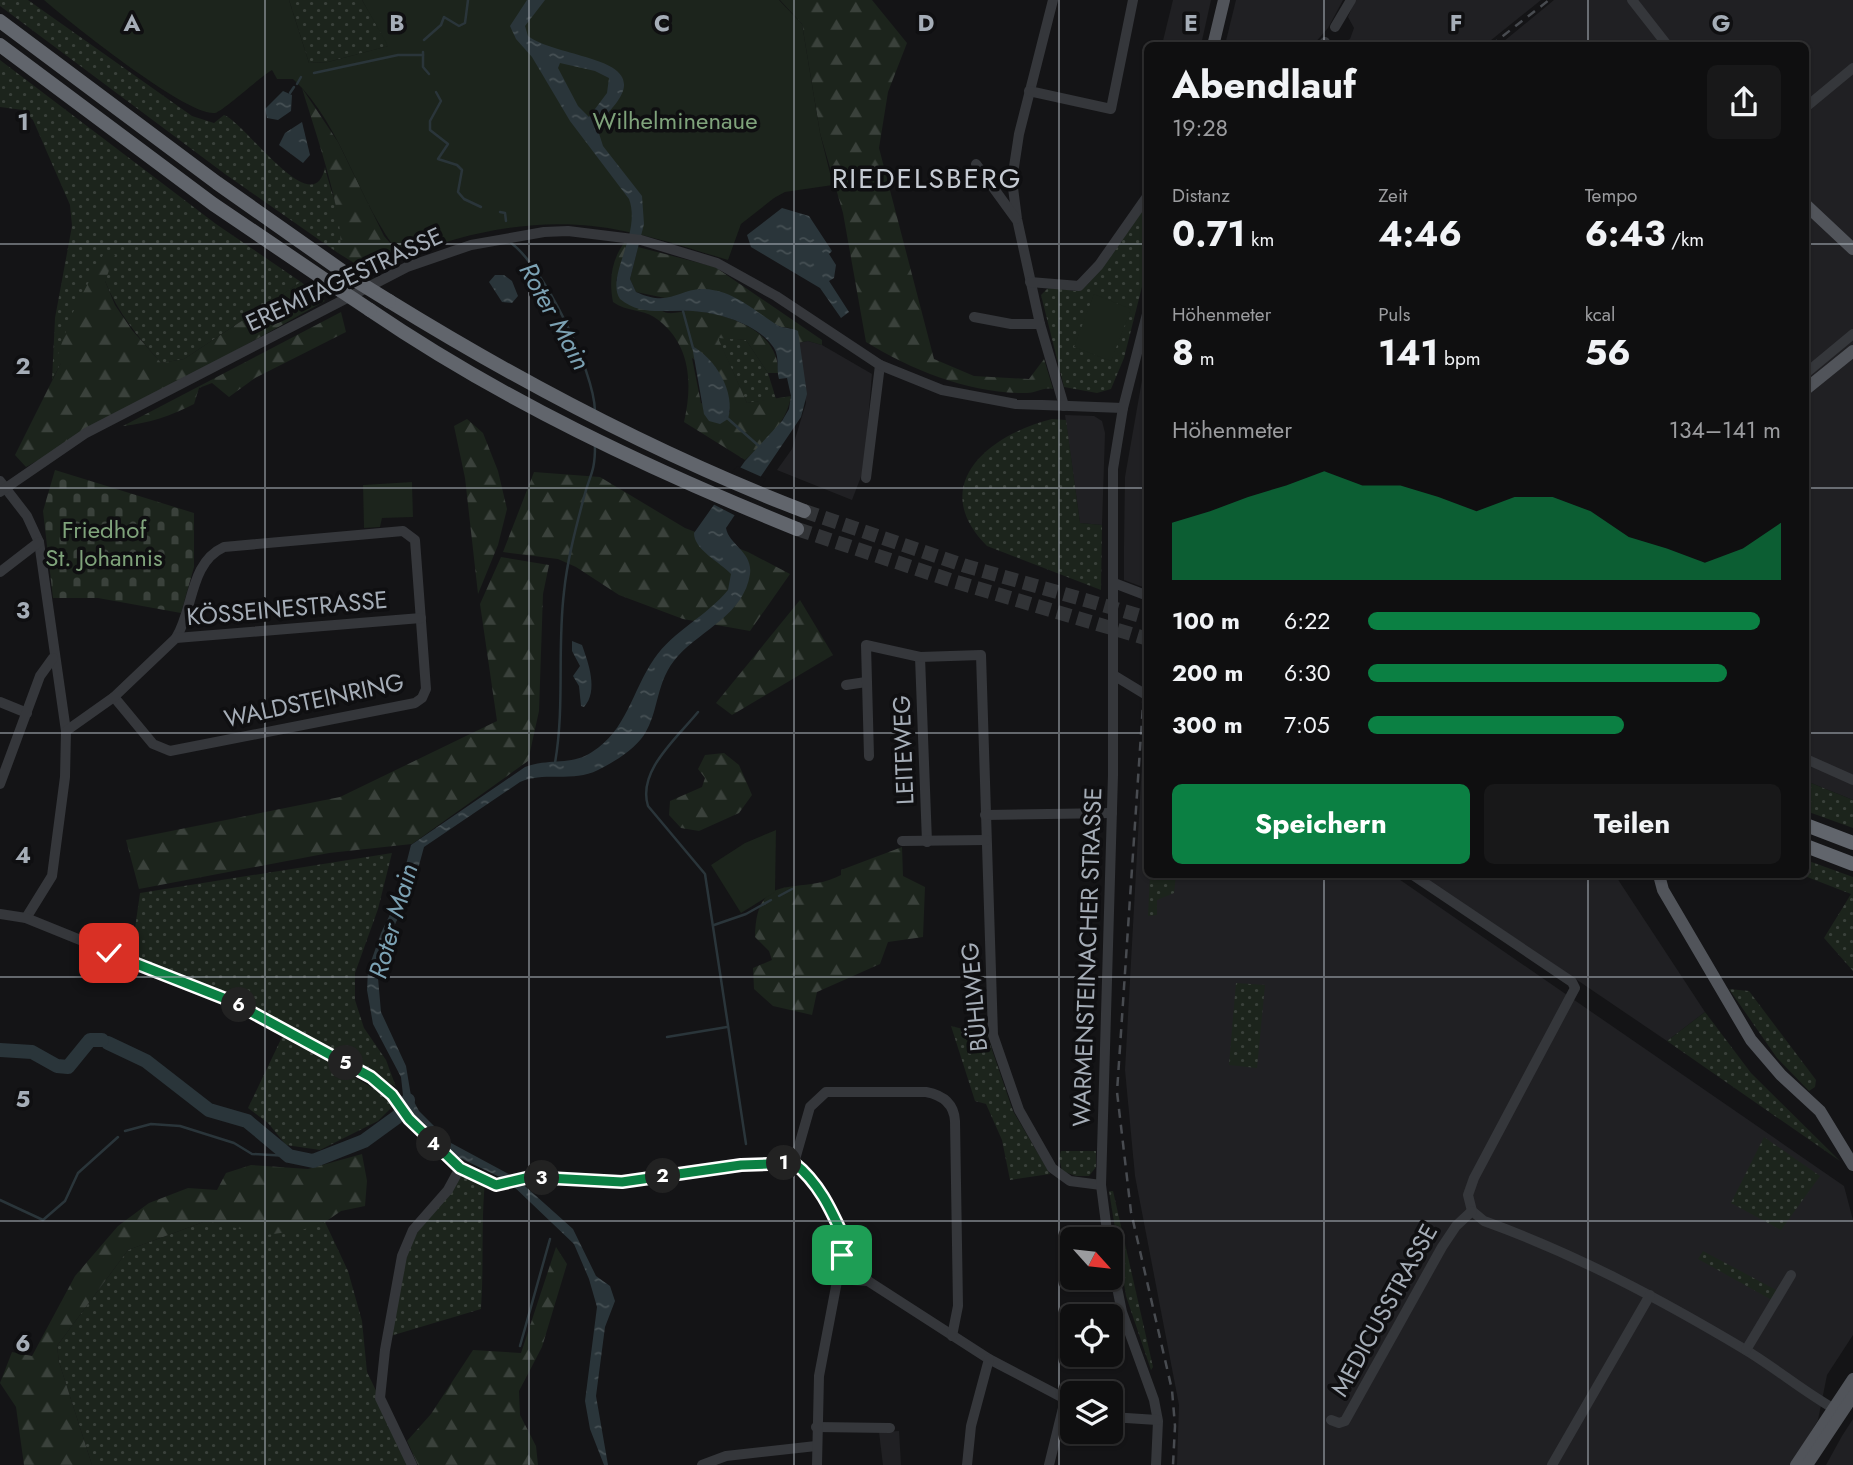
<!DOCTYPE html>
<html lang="de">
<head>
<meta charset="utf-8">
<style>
	body { margin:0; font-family:Jost,sans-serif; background:#181819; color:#f1f3f6; height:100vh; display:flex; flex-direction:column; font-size:26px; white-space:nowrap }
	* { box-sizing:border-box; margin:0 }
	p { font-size:23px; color:#9b9c9f }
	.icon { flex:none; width:38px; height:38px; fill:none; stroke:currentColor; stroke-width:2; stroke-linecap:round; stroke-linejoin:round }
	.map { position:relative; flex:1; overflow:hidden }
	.panel { position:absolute; left:1144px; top:42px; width:665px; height:836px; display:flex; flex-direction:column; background:#0f0f10; border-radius:10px; box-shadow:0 2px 5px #0004,0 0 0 2px #2f2f30 }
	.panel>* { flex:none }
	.needle { width:46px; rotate:117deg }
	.fabs { position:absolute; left:1060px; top:1227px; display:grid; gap:14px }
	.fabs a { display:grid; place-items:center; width:63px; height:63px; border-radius:10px; background:#0f0f10; box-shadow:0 2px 5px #0004,0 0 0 2px #2f2f30; font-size:35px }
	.pin { position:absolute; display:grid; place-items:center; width:60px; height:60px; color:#fff; margin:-30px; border-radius:14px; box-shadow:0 4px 10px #0006 }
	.km { position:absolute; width:35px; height:35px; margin:-18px; border-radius:50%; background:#222; color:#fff; font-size:19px; line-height:35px; text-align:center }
	.round { display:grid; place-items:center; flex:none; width:74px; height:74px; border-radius:10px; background:#181819 }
	.overview { display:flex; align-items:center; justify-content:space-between; height:119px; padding:0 28px }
	h1 { font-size:38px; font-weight:700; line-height:52px }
	.metrics { display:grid; grid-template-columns:repeat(3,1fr); gap:10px; height:119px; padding:7px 28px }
	.metrics div { display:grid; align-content:center }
	.metrics b { font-size:35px; font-weight:700 }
	.metrics small { font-size:19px; font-weight:400 }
	.metrics p { font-size:19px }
	.chart { height:196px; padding:14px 28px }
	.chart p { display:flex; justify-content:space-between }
	.chart svg { width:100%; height:126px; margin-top:7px; fill:#0b8043; opacity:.7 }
	.cta { display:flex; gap:14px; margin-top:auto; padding:14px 28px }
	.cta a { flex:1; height:80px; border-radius:10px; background:#0b8043; color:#fff; font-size:28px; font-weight:700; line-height:80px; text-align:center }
	.cta a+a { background:#181819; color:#f1f3f6 }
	ul { padding:0 28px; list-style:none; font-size:23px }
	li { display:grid; grid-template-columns:112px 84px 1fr; align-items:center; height:52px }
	li i { height:18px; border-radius:9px; background:#0b8043 }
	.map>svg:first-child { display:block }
</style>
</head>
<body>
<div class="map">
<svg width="1853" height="1465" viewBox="0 0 1853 1465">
	<defs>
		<pattern id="grass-dots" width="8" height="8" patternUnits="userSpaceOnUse" patternTransform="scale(1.75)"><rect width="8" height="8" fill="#1c241c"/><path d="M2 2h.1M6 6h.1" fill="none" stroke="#3a413b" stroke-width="1.8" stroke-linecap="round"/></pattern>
		<pattern id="forest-firs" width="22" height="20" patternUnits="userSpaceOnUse" patternTransform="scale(1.75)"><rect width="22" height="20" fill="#1c241c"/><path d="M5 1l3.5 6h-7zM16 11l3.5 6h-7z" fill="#3a413b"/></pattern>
		<pattern id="cemetery-stones" width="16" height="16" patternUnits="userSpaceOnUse" patternTransform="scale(1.75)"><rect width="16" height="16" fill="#1c241c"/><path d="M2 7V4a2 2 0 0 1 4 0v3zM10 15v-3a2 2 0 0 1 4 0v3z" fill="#3a413b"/></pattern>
		<pattern id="water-ripples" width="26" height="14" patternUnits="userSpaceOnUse" patternTransform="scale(1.75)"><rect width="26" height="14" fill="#2a353a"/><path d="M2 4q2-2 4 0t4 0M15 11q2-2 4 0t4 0" fill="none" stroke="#465054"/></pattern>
	</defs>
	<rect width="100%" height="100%" fill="#141416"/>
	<g fill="#202023">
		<polygon points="1173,0 1211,0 1201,45 1162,45"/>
		<polygon points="1236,0 1343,0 1328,28 1313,45 1225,45"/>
		<polygon points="1355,0 1541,0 1485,45 1336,46 1350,39 1354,28 1348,17"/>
		<polygon points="1554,0 1853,0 1853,800 1806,781 1806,46 1498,46"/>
		<polygon points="808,341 822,345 872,374 864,469 852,500 777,470 792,449 806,403 797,343"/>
		<polygon points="1148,346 1148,589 1124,580 1124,549 1125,477"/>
		<polygon points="1065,415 1094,416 1102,421 1105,433 1102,525 1080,523"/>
		<polygon points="1145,709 1148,711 1148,875 1393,875 1844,1186 1853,1220 1853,1335 1827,1375 1818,1420 1791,1465 1177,1465 1179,1405 1135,1176 1125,1070"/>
		<polygon points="1422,875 1615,875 1705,1012 1667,1041"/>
		<polygon points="1853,1419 1853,1465 1826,1465 1842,1436"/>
		<polygon points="899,1431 901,1465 883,1465 879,1432"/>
	</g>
	<g fill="url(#grass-dots)">
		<path d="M0,0H28L192,116L214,123L224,115C244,121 314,225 325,167C329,189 350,233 338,253L225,174L0,6Z"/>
		<polygon points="289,0 362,0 389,46 328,62 309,63"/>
		<path d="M0,60L216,224L301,282L184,359L161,363C138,337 118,313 105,281L52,380L55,318L72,226L70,205L33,120L23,110L0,107Z"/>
		<polygon points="1148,202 1148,263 1124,358 1111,389 1097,393 1064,387 1041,295 1049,287 1075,291 1088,284"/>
		<polygon points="717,337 746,340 768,373 776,399 747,403"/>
		<path d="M1052,419L1066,420L1080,523L1102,525L1101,590L987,546C926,485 990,434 1052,419Z"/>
		<polygon points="1806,781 1853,800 1853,828 1806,811"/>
		<polygon points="392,853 378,909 355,973 355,1000 364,1028 386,1060 396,1087 346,1058 131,956 140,893"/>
		<polygon points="1806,860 1853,877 1853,971 1824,938 1851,894 1802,875 1806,875"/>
		<polygon points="1150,875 1176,875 1174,893 1157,900 1157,915 1148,916"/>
		<polygon points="1236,983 1265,985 1257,1068 1229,1065"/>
		<polygon points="1729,989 1749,991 1816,1080 1815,1087 1809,1091 1777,1058"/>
		<polygon points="1705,1012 1751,1073 1840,1161 1667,1041"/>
		<polygon points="951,1026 987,1035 1013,1111 1050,1174 1010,1180 1002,1140 986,1104 975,1101"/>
		<polygon points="283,1035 383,1094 393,1106 378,1121 320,1150 286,1145 268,1123 248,1108"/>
		<polygon points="1764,1137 1820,1176 1781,1230 1731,1203"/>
		<polygon points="1061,1151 1096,1151 1096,1167 1089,1176 1076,1176 1062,1171 1059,1158"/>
		<path d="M460,1168L485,1181C481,1224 484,1266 481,1309L387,1337L402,1256Z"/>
		<polygon points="1109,1191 1113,1191 1153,1367 1151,1370 1126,1296"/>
		<path d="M206,1221C245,1228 287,1235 325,1222L348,1271L362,1321L367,1372L412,1465H92L59,1362L57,1346L128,1250Z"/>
		<polygon points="1703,1251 1778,1291 1774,1298 1770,1299 1698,1259"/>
	</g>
	<g fill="url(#forest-firs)" fill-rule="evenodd">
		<path d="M780,0H872L907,43L888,92L879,148L934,359L974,376L1029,379L1044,359L1053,389C1042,387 1037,393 1027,393C972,394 913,371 866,342L843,213L820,133L802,24Z"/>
		<path d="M302,88L338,142L384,236L403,258L372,274L338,253C351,232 310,116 302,88Z"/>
		<path d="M624,243L628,244L616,281C628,288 656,311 668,313C675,314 686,310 695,311C730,314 780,332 778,373H768L746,340L718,338L747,403L791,396C787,423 765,442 745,460L684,422C693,383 691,342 654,317C642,309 627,312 613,302C609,281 611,261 624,243ZM692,358L722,379L730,412L701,403Z"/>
		<polygon points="638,247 715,267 822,340 822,345 808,341 797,343 791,328 781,327 700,289 670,299 636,292 630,279"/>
		<polygon points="104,253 115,255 105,281 115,305 132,330 161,363 184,359 301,282 325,301 26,467 15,455 61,363 57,357 71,316"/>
		<path d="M341,312L346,332L255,378L229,397L212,383L199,388L194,404C171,416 149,423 123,426Z"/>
		<polygon points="467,419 483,433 498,471 507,509 498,545 478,594 465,478 454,426"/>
		<polygon points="534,472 600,477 685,528 748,552 790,574 750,631 683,619 619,595 576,567 558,559 503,552"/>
		<polygon points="501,557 549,565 543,594 539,711 528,761 412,844 329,853 139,889 126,840 340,797 497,721 480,604"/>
		<polygon points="800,600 833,655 732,715 716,703"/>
		<polygon points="724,753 739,765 752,795 739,813 699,831 681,828 669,815 670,801 702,787 705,778 698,769 705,755"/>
		<path d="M902,847L903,876L925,887L923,937L888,942L880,964L817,992L812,1015L773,1006L754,989L753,968L772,960L769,951L755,937C756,867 800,897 841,875V870Z"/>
		<polygon points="362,1154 367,1181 365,1206 341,1211 325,1222 302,1230 266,1235 206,1221 128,1250 57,1346 59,1362 92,1465 24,1465 16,1407 0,1383 12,1352 32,1356 75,1276 118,1226 149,1203 188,1188 217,1190 226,1173 251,1165 308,1169"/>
		<polygon points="556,1247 567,1264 542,1347 519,1391 520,1415 536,1446 538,1465 418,1465 407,1441 431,1414 473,1350 521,1353"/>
	</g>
	<polygon fill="url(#cemetery-stones)" points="55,470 194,513 194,567 181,613 98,598 53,598 43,511"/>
	<g fill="#1c241c">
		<path d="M44,0H289L309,63L328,62L388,46L362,0H779L802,24L820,133L833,185L785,192L774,198L741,224L728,260C684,247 639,231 592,226C530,219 460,233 403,258C357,204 345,128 293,79H277L272,70C260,77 223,111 215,113C188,117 69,22 44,0Z"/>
		<polygon points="1094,294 1131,309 1111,361 1074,347"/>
		<polygon points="412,482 413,517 382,518 380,527 364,528 363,485"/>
		<polygon points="776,830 775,892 741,913 711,865 745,843"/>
	</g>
	<g fill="url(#water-ripples)" fill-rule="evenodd">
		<path d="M527,0H545L525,26L528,36C563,62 676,55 596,124L603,146L642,196L644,224L630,279L636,292C671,308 678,288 704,289C733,290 755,311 777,325C783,329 791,327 798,331L807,394L801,417L726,528C729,545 753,552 750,574C744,614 703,629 678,656C655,681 660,710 644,735C634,750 614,762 598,770C572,783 545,771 520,782L424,847L412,891L394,926L381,961L378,978L381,1012L406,1066L411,1096L419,1111L451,1143L516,1178L573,1229L596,1276L610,1286L615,1301L605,1327L596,1396L608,1465H604L590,1429L585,1401L597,1307L589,1279L574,1244L508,1181L460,1158L430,1133L404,1104L401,1077L373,1024L367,990L368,970L381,933L397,900L411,845L525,767C547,758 572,766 592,752C627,730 632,691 654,659C673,631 707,616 728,590L731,574C720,562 694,550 694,533L745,461L782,421L789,409L791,396L787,378L779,379C776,369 780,358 774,348C758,324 720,313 693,311C667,309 642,317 620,299C605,276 642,234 629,199L570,121L532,57L516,39L510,26ZM560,63L595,71L609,78L607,93L589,117L578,106L558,68Z"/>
		<polygon points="283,91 292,95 291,111 278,120 267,118 265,109"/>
		<polygon points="302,122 310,155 303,163 279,145 285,133"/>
		<polygon points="782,208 809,216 832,251 829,254 836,265 834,278 829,281 849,312 841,318 820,288 751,247 747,235"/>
		<polygon points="495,275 504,275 512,281 518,296 512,303 502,302 489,282"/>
		<path d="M692,346C715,358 736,392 728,419L720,424L709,421L704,414Z"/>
		<path d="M572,641L582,645C588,662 599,691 584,707L581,706L579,686L573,676L580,666L572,651Z"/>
	</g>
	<polygon fill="#141416" points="737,466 766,479 738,517 709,502"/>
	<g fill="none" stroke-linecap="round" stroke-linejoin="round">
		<g stroke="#2a353a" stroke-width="2.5">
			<polyline points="424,40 441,25 444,17 459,26 465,23 468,0"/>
			<polyline points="423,52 423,67 429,74"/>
			<polyline points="314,73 398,55 423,55"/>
			<polyline points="297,84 301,77"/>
			<polyline points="436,92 441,101 430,121 430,130 448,144 438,159 457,165 462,170 458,192 464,199 481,207"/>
			<polyline points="290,93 294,87"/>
			<polyline points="500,212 505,213 506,221"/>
			<path d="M511,243C543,266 594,370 595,411"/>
			<polyline points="683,311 693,348"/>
			<polyline points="726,417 760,447"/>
			<path d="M698,712C677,738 637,771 648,806L705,874L746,1144"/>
			<path d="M555,763C565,705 557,649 564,592C567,561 576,527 584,497C590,474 595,473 595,446"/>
			<polyline points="779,896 792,889"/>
			<polyline points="714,925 746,914 771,900"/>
			<polyline points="667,1037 727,1027"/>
			<polyline points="125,1131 151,1124 180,1126 234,1143 252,1154 289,1156"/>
			<polyline points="0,1200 43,1220 65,1201 78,1173 118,1137"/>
			<polyline points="520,1346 550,1239"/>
		</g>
		<g stroke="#2a353a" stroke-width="14">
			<polyline points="108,1043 146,1061 209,1110 247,1121 289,1156 313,1161 364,1141 397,1117 407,1107 408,1100"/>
			<polyline points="0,1050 32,1052 57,1066 68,1067 90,1040 102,1040"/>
		</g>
		<g stroke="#313336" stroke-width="14" stroke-dasharray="14 7" stroke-linecap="butt">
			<polyline points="804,511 966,566 1148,618"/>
			<polyline points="797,529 953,581 1148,639"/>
		</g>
		<g stroke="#35373b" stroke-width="10">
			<polyline points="1053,0 1019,134 1012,180 1017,219 1040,324 1064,406"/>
			<polyline points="1632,0 1668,46"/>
			<polyline points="1335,27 1351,0"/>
			<polyline points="1322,46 1325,42"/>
			<polyline points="1029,91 1111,109 1133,0"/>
			<polyline points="1806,107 1853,68"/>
			<polyline points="976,164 1016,219"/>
			<polyline points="1030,282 1079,286 1099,265 1148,195"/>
			<polyline points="974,317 1011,324 1040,324"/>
			<polyline points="1806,373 1853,334"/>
			<polyline points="866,478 880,365"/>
			<polyline points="0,481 27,516 39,542 66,731 65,777 52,876 26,918"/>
			<polyline points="0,492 86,433 407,267 471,245 544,232 568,231 641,240 717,263 776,296 880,365 942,390 1016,404 1123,408"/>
			<polyline points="0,572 39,542"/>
			<polyline points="1114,583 1148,596"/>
			<polyline points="920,657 927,842"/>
			<polyline points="1115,676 1148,696"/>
			<polyline points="846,685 866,682"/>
			<path d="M114,697L153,744L170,751L415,703L422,698L426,689L415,540L403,531L224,547C189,563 194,609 176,638"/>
			<polyline points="0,702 27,713"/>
			<polyline points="66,731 114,697 176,638 421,618"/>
			<polyline points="869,756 866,645 920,657 981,655 993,1035 1019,1110 1052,1168 1070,1181 1101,1185"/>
			<polyline points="1806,759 1853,780"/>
			<polyline points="0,784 40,676 53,658"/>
			<polyline points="985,815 1112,813"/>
			<polyline points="902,841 986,840"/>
			<path d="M1413,875L1572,982L1575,988L1474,1178L1468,1195L1472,1211L1484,1221C1576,1254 1660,1299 1744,1349C1776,1368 1805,1393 1838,1411"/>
			<polyline points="0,914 26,918 231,1001 322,1049 371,1077 392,1095 409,1119 460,1168 496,1185 530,1177 622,1182 741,1165 794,1163 813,1180 823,1195 868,1281 989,1359 1073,1403"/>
			<path d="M794,1163L810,1107L826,1092H926C942,1095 954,1103 955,1121L958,1306L952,1336"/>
			<polyline points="1108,1239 1101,1185 1113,775 1113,469 1123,408 1148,310"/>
			<polyline points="1111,1258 1122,1312 1154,1400 1158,1421 1156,1465"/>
			<polyline points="837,1279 868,1281"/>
			<polyline points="1746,1350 1791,1275"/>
			<polyline points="1111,1417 1157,1420"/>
			<polyline points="1331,1420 1339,1423 1345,1421 1442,1247 1456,1226 1472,1211"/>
			<polyline points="816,1427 890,1428"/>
			<polyline points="412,1465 380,1398 385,1350 402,1256 413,1230 448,1190 460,1168"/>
			<polyline points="702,1465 726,1456 816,1446"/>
			<polyline points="817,1465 819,1376 842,1255 849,1249"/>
			<polyline points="967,1465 971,1426 989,1359"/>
			<polyline points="1049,1465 1065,1400"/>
			<polyline points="1552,1465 1650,1295"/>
		</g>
		<g stroke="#51545a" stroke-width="12">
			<polyline points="1213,46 1224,0"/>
			<polyline points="1806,205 1853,249"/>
			<polyline points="1806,389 1853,351"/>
			<polyline points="1659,875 1663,890 1751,1040 1781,1075 1820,1111 1853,1165"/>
			<polyline points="1796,1465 1853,1379"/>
			<polyline points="1807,1465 1853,1396"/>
		</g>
		<g stroke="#61656c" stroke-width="14">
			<polyline points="0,21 217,183 355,280"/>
			<polyline points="0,45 213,204 340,290"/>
			<path d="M389,301C522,383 658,455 804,511"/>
			<path d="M370,310C502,400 649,469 797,529"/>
			<polyline points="1806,825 1853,843"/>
			<polyline points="1806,846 1853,864"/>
		</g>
		<g stroke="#484b50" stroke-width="2.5" stroke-dasharray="9 7" stroke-linecap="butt">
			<polyline points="1490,46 1549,0"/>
			<polyline points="1148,630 1117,1092 1131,1212 1172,1390 1175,1426 1173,1465"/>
		</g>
		<g stroke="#61656c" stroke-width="14">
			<polyline points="355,280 389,301"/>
			<polyline points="340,290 370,310"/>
		</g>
	</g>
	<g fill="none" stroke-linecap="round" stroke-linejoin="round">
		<defs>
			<path id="route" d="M109,953L231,1001L371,1077L392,1095L409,1119L460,1168L496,1185L530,1177L622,1182L741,1165L794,1163C822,1185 834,1217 849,1249L842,1255"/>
		</defs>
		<use href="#route" stroke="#fff" stroke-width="14"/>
		<use href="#route" stroke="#0b8043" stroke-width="9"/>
	</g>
	<path fill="none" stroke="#a5adb7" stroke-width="2" stroke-opacity="0.55" d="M265,0V1465M529,0V1465M794,0V1465M1059,0V1465M1324,0V46M1588,0V46M0,244H1148M1806,244H1853M0,488H1148M1806,488H1853M0,733H1148M1806,733H1853M1324,875V1465M1588,875V1465M0,977H1853M0,1221H1853"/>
	<g text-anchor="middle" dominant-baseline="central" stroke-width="7" stroke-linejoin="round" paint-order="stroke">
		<g font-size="24" fill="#7fa37b" stroke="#0f0f11">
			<text x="675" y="120">Wilhelminenaue</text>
			<text x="104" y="529">Friedhof<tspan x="104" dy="28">St. Johannis</tspan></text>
		</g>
		<g font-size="24" fill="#a5adb7" stroke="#0f0f11">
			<text transform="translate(344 279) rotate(-25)">EREMITAGESTRASSE</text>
			<text transform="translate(287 608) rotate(-5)">KÖSSEINESTRASSE</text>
			<text transform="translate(314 700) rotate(-12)">WALDSTEINRING</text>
			<text transform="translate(903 750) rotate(-92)">LEITEWEG</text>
			<text transform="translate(1087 957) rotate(-88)">WARMENSTEINACHER STRASSE</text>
			<text transform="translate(974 997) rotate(-95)">BÜHLWEG</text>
			<text transform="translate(1384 1310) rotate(-61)">MEDICUSSTRASSE</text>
		</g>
		<g font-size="26" font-style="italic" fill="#7ba1b3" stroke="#0f0f11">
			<text transform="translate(555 316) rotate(61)">Roter Main</text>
			<text transform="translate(393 921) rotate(-74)">Roter Main</text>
		</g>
		<g font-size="28" letter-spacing="2" fill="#c6cbd3" stroke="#0f0f11">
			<text x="927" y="178">RIEDELSBERG</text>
		</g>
	</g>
	<g font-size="23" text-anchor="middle" font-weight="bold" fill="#a5adb7" stroke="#0f0f11" stroke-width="7" stroke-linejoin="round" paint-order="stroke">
		<text x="132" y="31">A</text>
		<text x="397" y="31">B</text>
		<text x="662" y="31">C</text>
		<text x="926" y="31">D</text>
		<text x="1191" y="31">E</text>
		<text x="1456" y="31">F</text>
		<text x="1721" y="31">G</text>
		<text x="23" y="130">1</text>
		<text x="23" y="374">2</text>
		<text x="23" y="618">3</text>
		<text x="23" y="863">4</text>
		<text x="23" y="1107">5</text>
		<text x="23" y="1351">6</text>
	</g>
</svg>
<div class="fabs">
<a><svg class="needle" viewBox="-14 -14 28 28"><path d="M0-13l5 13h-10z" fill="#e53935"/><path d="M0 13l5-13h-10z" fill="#9b9c9f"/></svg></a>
<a><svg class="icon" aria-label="locate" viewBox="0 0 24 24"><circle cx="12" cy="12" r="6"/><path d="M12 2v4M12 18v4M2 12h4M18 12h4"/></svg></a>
<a><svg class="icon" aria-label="layers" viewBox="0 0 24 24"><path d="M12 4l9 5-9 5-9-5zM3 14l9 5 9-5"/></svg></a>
</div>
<div class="pin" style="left:842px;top:1255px;background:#1e9e55"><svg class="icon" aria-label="arrive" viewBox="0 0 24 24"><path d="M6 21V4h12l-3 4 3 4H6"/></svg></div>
<div class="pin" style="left:109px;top:953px;background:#d93025"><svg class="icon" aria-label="check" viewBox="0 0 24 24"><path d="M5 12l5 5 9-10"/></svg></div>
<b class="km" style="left:784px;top:1163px">1</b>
<b class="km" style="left:663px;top:1176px">2</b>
<b class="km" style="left:542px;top:1178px">3</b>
<b class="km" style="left:434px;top:1144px">4</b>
<b class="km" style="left:346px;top:1063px">5</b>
<b class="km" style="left:239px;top:1005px">6</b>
<section class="panel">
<div class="overview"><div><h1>Abendlauf</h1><p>19:28</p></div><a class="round"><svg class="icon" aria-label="share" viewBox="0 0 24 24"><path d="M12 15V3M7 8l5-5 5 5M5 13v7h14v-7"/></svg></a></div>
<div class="metrics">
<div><p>Distanz</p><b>0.71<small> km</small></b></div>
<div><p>Zeit</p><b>4:46</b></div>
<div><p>Tempo</p><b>6:43<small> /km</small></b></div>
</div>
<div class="metrics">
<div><p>Höhenmeter</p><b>8<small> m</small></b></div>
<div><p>Puls</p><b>141<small> bpm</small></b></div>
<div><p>kcal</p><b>56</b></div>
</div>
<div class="chart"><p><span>Höhenmeter</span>134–141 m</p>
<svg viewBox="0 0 160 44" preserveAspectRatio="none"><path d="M0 44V24L10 20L20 15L30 11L40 6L50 11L60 11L70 15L80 20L90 15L100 15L110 20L120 29L130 33L140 38L150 33L160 24V44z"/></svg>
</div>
<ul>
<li><b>100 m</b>6:22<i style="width:95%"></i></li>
<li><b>200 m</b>6:30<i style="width:87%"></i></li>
<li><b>300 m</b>7:05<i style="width:62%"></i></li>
</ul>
<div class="cta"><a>Speichern</a><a>Teilen</a></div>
</section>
</div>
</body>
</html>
